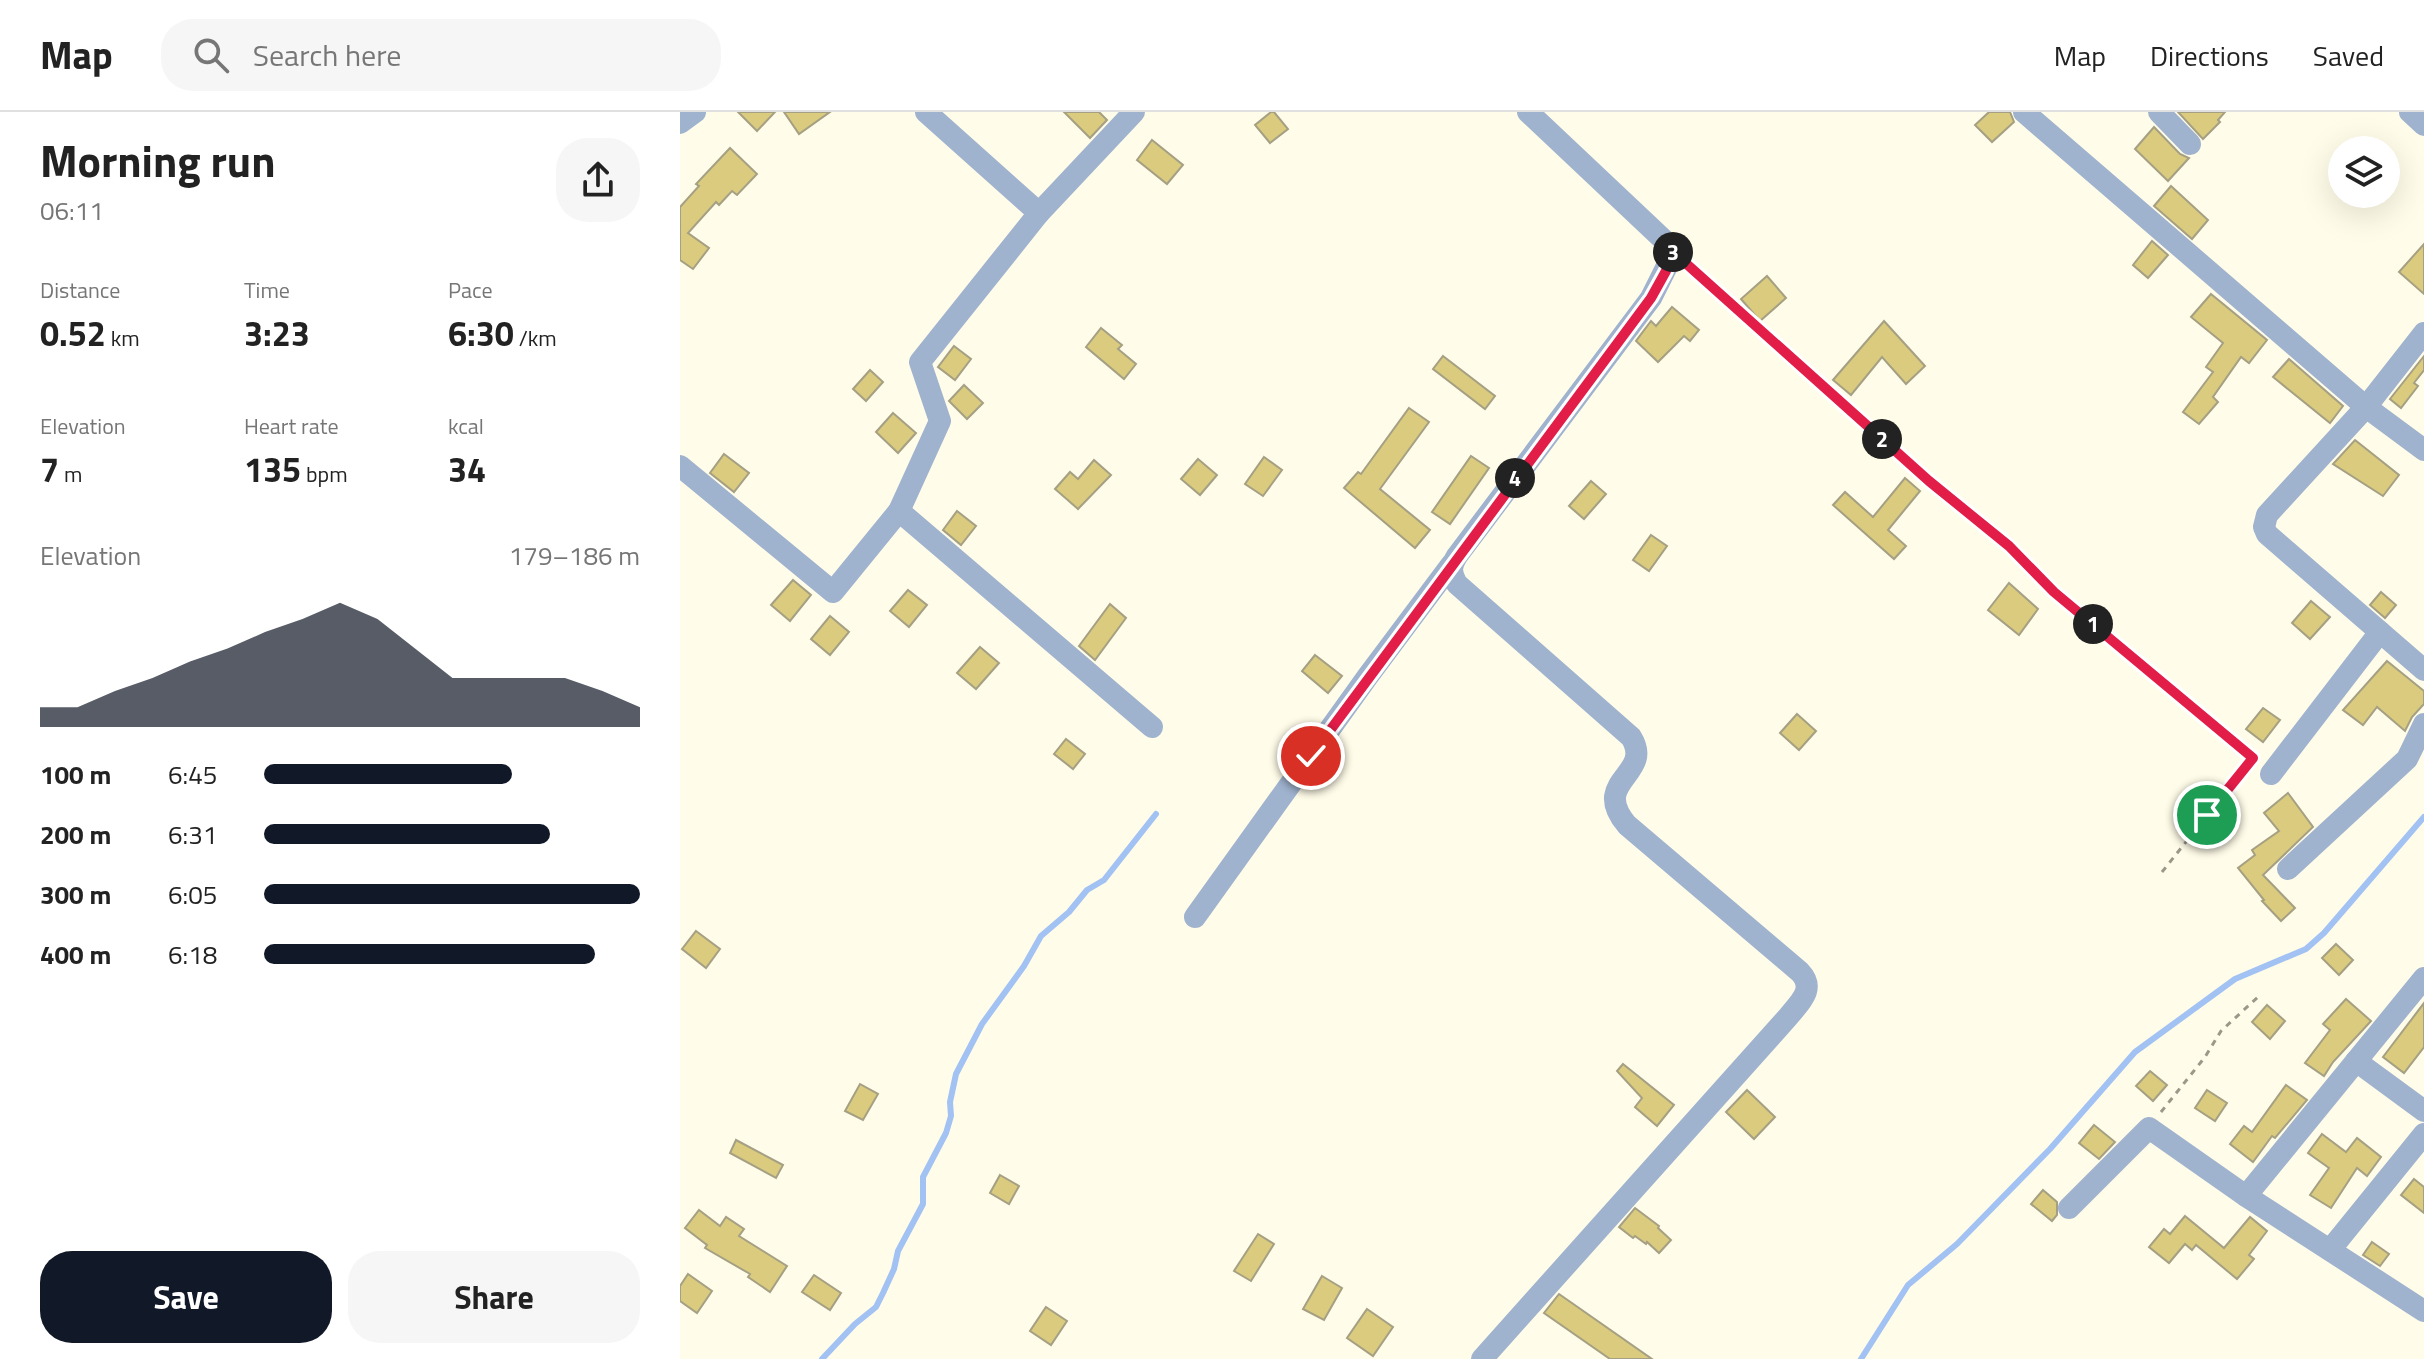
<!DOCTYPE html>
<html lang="en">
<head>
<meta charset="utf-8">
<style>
	body { margin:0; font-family:"Titillium Web",sans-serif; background:#f6f6f6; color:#222; height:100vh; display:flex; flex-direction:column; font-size:30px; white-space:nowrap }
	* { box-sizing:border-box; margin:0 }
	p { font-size:26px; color:#767676 }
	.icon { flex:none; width:44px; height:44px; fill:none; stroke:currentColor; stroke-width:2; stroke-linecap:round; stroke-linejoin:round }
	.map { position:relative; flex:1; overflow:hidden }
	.panel { display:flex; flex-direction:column; background:#fff; width:680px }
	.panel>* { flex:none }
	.buttons { position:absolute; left:1648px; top:24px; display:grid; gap:16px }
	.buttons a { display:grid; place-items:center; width:72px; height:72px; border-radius:50%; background:#fff; box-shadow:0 8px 32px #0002; font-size:40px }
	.pin { position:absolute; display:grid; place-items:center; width:68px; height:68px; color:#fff; margin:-34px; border:4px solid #fff; border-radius:50%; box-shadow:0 2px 8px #0007 }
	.km { position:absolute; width:40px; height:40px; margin:-20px; border-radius:50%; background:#222; color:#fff; font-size:22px; line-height:40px; text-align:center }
	.round { display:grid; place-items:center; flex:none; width:84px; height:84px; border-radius:32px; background:#f6f6f6 }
	.head { display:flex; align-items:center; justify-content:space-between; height:136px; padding:0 40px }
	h1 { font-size:44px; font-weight:700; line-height:60px }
	.metrics { display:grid; grid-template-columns:repeat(3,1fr); gap:12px; height:136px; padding:8px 40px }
	.metrics div { display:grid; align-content:center }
	.metrics b { font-size:34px; font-weight:700 }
	.metrics small { font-size:22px; font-weight:400 }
	.metrics p { font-size:22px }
	.chart { height:224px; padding:16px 40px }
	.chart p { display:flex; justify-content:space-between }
	.chart svg { width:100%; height:144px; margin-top:8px; fill:#111827; opacity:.7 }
	.cta { display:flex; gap:16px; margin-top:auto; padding:16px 40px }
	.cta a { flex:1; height:92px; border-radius:32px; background:#111827; color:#fff; font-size:32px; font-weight:700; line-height:92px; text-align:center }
	.cta a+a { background:#f6f6f6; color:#222 }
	ul { padding:0 40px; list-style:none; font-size:26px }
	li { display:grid; grid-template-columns:128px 96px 1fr; align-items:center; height:60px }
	li i { height:20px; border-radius:10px; background:#111827 }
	header { display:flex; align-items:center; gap:48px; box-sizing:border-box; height:112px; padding:0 40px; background:#fff; border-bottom:2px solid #e0e0e0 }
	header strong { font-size:38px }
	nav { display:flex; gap:44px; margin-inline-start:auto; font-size:28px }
	.search { width:560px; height:72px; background:#f6f6f6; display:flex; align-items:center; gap:20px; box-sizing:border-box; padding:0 28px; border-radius:32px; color:#767676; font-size:30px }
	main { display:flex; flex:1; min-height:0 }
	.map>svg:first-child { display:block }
</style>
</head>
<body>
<header>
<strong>Map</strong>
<div class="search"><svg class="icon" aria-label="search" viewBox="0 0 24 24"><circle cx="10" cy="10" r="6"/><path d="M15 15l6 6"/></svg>Search here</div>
<nav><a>Map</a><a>Directions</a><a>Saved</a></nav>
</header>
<main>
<section class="panel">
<div class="head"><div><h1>Morning run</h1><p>06:11</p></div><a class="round"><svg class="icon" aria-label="share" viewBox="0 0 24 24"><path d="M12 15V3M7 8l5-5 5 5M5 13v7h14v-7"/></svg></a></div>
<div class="metrics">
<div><p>Distance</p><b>0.52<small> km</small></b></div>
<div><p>Time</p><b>3:23</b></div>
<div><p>Pace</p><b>6:30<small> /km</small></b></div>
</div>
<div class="metrics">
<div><p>Elevation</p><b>7<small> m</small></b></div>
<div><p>Heart rate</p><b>135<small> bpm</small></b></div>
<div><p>kcal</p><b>34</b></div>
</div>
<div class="chart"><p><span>Elevation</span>179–186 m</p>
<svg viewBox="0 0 160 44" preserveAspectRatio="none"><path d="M0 44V38L10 38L20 33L30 29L40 24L50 20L60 15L70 11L80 6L90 11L100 20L110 29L120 29L130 29L140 29L150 33L160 38V44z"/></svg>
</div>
<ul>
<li><b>100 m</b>6:45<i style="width:66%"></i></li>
<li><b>200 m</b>6:31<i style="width:76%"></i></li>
<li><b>300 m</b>6:05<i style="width:100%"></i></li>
<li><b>400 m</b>6:18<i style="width:88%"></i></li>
</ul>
<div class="cta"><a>Save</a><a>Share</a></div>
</section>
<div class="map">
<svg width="1744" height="1247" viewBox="0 0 1744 1247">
	<rect width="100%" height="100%" fill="#fffce9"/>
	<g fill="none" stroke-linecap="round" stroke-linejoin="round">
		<g stroke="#a2c2f3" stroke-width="6">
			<polyline points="142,1247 175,1212 196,1195 203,1181 214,1157 218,1139 243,1092 243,1065 266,1021 271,1004 270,990 276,962 302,912 344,854 361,824 389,800 407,778 424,768 476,702"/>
			<polyline points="1181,1247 1228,1173 1277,1132 1370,1037 1455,940 1555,867 1626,837 1644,821 1744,705"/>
		</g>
	</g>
	<g fill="#dacb7e" stroke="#a5a083" stroke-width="2">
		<polygon points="58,0 95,0 77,19"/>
		<polygon points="104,0 150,0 119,22"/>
		<polygon points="384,0 419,0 427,8 410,26"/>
		<polygon points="591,0 594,0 608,17 590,31 575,13"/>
		<polygon points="1309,0 1330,0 1334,10 1312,30 1295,13"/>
		<polygon points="1498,0 1545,0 1538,8 1540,10 1523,27"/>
		<polygon points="1474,15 1500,42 1509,46 1488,69 1455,37"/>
		<polygon points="472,28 503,53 487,72 457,48"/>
		<polygon points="50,36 77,62 57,83 52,79 39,93 36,90 8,121 29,136 13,157 0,148 0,95 19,74 16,72"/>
		<polygon points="1491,74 1528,108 1512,127 1474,94"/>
		<polygon points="1472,129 1488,143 1468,166 1453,153"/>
		<polygon points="1744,132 1744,182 1719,160"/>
		<polygon points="1087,164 1106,186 1080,209 1061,187"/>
		<polygon points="1531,182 1587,228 1569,251 1561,245 1533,285 1538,290 1519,312 1503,300 1533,260 1526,255 1543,231 1511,205"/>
		<polygon points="992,195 1019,218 1010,229 1004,224 978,250 956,229 971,209 976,214"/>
		<polygon points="1204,209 1245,254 1226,272 1202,245 1171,283 1153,268"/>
		<polygon points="421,216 442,233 438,237 456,252 444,267 406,235"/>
		<polygon points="274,234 291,247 275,268 258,255"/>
		<polygon points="763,244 815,284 805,297 753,257"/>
		<polygon points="1744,244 1744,258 1734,271 1738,274 1721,296 1710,287"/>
		<polygon points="1609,247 1663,294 1650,311 1593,265"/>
		<polygon points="190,258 203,270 186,289 173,277"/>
		<polygon points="284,273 303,291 287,307 269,289"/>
		<polygon points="729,296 749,310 700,377 750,418 735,436 664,376 678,360 681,362"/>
		<polygon points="213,301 236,321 218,341 196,320"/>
		<polygon points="1675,328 1719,363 1703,384 1653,352"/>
		<polygon points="44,342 69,361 54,380 30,361"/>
		<polygon points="791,344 809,356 770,412 752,400"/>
		<polygon points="584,345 602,358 583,384 565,372"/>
		<polygon points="518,347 537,363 520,383 501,367"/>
		<polygon points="414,348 431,363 398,397 375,377 390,360 398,367"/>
		<polygon points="1225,366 1240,379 1208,418 1226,434 1214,447 1153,393 1165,380 1193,405"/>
		<polygon points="911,369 926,382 904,407 889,394"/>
		<polygon points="277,399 296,414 281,433 263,418"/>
		<polygon points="971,423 987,434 969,459 953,448"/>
		<polygon points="113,468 131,483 110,509 91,493"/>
		<polygon points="1329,471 1358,497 1339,523 1308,498"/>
		<polygon points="228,478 247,493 229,515 210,499"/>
		<polygon points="1701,480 1716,493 1705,506 1690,493"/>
		<polygon points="1631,489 1650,505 1630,527 1612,511"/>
		<polygon points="430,492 446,506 415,548 399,534"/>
		<polygon points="150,504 169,520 150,543 131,527"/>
		<polygon points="300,535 319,551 296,577 277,561"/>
		<polygon points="635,543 662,564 648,581 622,559"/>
		<polygon points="1707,549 1744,579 1744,592 1732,605 1725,619 1697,595 1683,613 1663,598"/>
		<polygon points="1583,596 1600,608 1583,630 1566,617"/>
		<polygon points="1117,602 1136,619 1119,638 1100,621"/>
		<polygon points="386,627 405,642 393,657 374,642"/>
		<polygon points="1608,681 1633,715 1583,763 1615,796 1601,809 1582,789 1584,788 1558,756 1575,743 1572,738 1599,719 1584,701"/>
		<polygon points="16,819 40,837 26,856 2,837"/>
		<polygon points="1656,832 1673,848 1659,863 1642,846"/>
		<polygon points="1666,887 1691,909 1653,950 1644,964 1625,951 1650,918 1643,912"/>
		<polygon points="1744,891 1744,935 1724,961 1703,945"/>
		<polygon points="1587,893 1605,909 1590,927 1572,910"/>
		<polygon points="943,952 994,993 977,1014 955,995 962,986 937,959"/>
		<polygon points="1470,959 1487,973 1473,989 1456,974"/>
		<polygon points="180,972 198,982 183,1008 165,999"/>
		<polygon points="1606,973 1627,988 1595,1026 1592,1024 1573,1050 1550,1032 1564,1014 1572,1020"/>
		<polygon points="1067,978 1095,1005 1074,1027 1046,1000"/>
		<polygon points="1527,978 1547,991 1535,1009 1515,996"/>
		<polygon points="1414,1013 1435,1030 1419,1047 1399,1031"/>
		<polygon points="1642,1022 1666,1040 1677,1026 1701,1045 1687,1064 1677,1056 1651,1096 1630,1083 1649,1056 1628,1041"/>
		<polygon points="56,1028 103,1053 96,1066 50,1041"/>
		<polygon points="320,1063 339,1074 329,1092 310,1081"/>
		<polygon points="1734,1067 1744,1075 1744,1101 1721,1083"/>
		<polygon points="1363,1078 1377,1090 1377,1103 1372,1109 1351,1092"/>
		<polygon points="955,1096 979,1114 978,1116 991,1128 979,1141 967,1130 966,1132 955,1124 953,1126 939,1115"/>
		<polygon points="19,1098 40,1114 46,1105 64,1117 59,1124 107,1154 90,1180 68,1165 70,1162 25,1136 27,1133 5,1116"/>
		<polygon points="1505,1104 1544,1136 1570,1105 1587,1119 1569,1143 1574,1147 1557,1167 1516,1133 1512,1138 1505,1132 1489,1151 1469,1135 1484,1117 1490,1122"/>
		<polygon points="578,1122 594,1132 571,1169 554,1159"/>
		<polygon points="1692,1130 1709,1142 1700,1154 1683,1143"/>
		<polygon points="8,1162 32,1179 17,1201 0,1189 0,1174"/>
		<polygon points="134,1163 161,1181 150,1198 122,1180"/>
		<polygon points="642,1164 662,1176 644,1208 623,1197"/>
		<polygon points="879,1182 972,1247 930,1247 864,1201"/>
		<polygon points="366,1195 387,1209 371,1233 350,1219"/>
		<polygon points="687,1197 713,1215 693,1244 667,1226"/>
	</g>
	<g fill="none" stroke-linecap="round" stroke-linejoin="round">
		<g stroke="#9b9889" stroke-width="3" stroke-dasharray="6 6" stroke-linecap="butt">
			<polyline points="1008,154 1249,369 1329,434 1374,480 1575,648"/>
			<polyline points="1482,760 1573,646"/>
			<polyline points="1481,1000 1525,945 1541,919 1579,884"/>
		</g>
		<g stroke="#9fb2ce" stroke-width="22">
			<polyline points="246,0 359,101 454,0"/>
			<polyline points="1344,0 1686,295 1744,338"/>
			<polyline points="1479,0 1510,32"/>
			<polyline points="1730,0 1744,13"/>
			<polyline points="0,11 15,0"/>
			<polyline points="1744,221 1686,295 1587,403 1584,415 1587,422 1744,558"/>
			<polyline points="0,354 153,480 219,399 260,309 240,250 359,101"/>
			<polyline points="219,399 472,615"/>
			<polyline points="1591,662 1700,520"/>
			<polyline points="1608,757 1727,647 1744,612"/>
			<polyline points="515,805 688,564 771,453"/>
			<polyline points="1676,949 1744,999"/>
			<polyline points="1566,1084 1744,1199"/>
			<polyline points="1389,1096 1469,1016 1566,1084 1744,866"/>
			<polyline points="1650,1138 1744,1022"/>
			<path d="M802,1247L1108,905C1120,890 1136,877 1120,860L947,713C909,668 975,663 951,625L777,472C771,461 770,455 777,444L971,186L990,148L988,132L848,0"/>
		</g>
	</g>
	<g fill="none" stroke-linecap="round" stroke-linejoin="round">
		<defs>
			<polyline id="route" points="631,644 971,186 986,159 991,138 1249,369 1329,434 1374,480 1573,646 1527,703"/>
		</defs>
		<use href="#route" stroke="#fff" stroke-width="16"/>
		<use href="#route" stroke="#e11d48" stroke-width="10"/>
	</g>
</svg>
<div class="buttons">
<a><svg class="icon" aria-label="layers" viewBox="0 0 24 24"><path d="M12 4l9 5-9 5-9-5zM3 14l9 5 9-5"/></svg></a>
</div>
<div class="pin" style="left:1527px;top:703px;background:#1e9e55"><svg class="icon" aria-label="arrive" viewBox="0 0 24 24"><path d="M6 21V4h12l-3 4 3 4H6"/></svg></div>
<div class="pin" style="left:631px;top:644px;background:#d93025"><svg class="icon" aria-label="check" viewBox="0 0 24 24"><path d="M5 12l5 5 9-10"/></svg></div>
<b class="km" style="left:1413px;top:512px">1</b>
<b class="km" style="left:1202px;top:327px">2</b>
<b class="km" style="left:993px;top:140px">3</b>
<b class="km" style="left:835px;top:366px">4</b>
</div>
</main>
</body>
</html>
